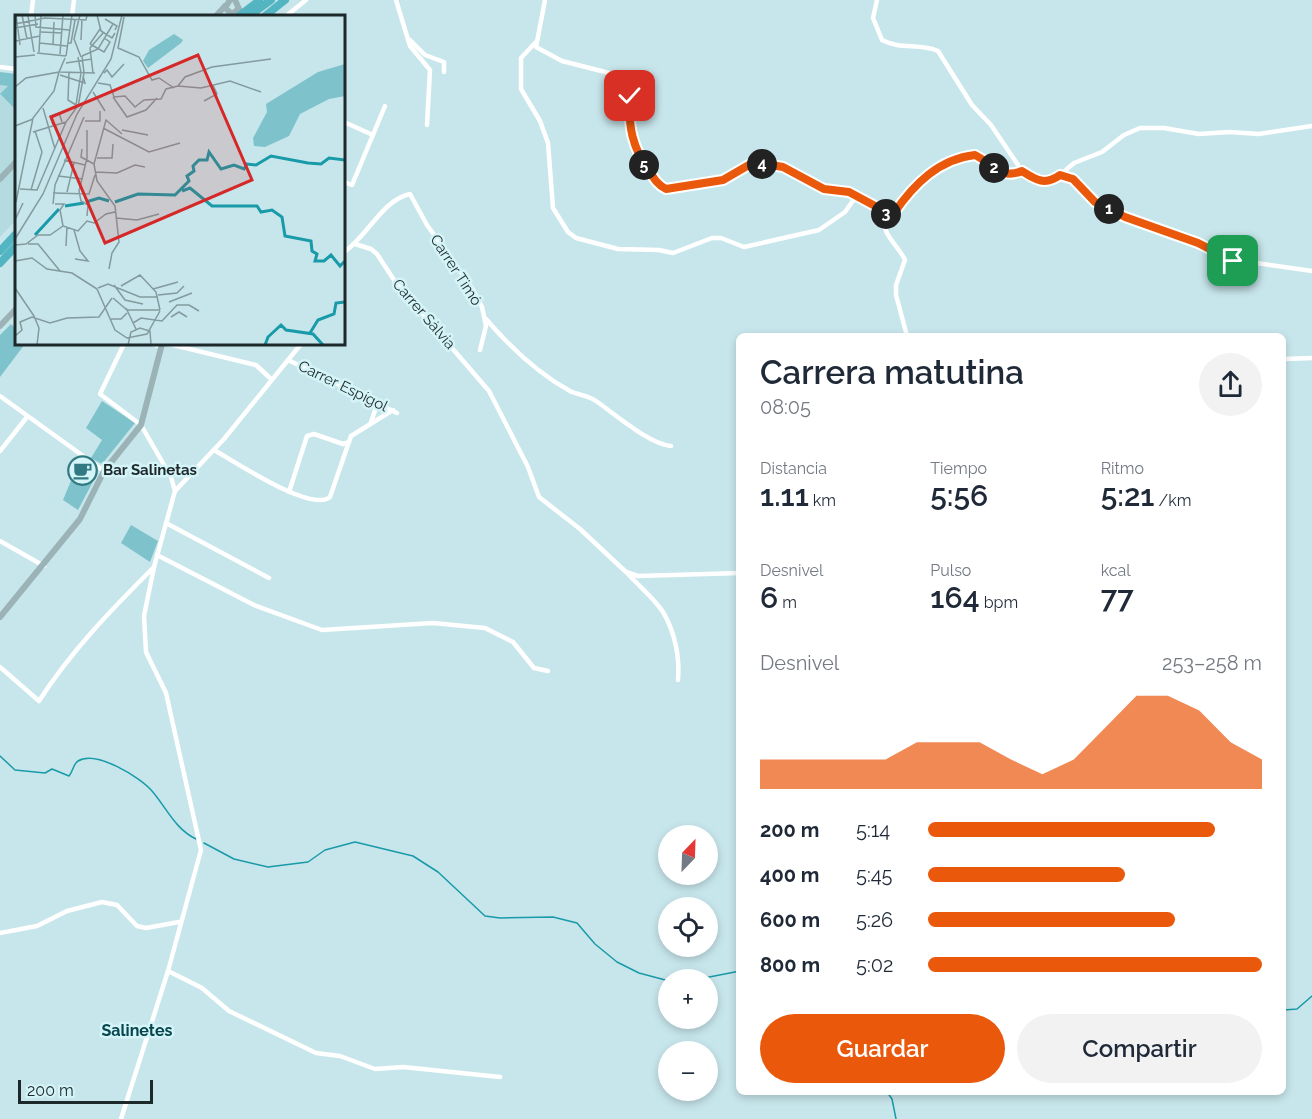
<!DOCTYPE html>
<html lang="es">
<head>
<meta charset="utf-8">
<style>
	body { margin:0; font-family:Raleway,sans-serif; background:#f2f2f3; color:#1f2937; height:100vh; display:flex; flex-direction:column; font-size:22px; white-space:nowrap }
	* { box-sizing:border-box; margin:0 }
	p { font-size:20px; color:#747a83 }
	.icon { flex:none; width:33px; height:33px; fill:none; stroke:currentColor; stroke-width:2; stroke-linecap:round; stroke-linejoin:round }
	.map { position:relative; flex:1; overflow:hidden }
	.drawer { position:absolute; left:736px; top:333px; width:550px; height:762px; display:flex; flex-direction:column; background:#fff; border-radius:9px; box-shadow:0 3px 9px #0003 }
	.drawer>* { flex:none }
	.needle { width:39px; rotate:23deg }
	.buttons { position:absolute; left:658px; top:825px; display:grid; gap:12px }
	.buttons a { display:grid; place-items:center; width:60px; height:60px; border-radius:50%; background:#fff; box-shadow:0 3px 9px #0003; font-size:30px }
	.scale { position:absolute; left:18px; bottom:15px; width:135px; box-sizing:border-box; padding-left:6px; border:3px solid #1d282a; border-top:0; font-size:16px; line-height:21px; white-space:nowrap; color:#1d282a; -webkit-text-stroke:4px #d4f4f8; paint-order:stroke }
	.pin { position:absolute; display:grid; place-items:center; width:51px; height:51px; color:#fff; margin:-26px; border-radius:12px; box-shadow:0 3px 9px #0006 }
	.km { position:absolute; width:30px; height:30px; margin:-15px; border-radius:50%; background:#222; color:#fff; font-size:16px; line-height:30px; text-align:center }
	.round { display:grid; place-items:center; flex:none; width:63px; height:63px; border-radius:32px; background:#f2f2f3 }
	.head { display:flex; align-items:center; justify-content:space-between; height:102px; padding:0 24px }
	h1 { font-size:33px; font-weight:600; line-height:45px }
	.stats { display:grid; grid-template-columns:repeat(3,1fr); gap:9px; height:102px; padding:6px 24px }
	.stats div { display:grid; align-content:center }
	.stats b { font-size:30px; font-weight:600 }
	.stats small { font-size:16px; font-weight:400 }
	.stats p { font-size:16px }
	.chart { height:168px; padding:12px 24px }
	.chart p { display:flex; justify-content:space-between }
	.chart svg { width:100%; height:108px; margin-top:6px; fill:#ea580c; opacity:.7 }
	.action { display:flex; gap:12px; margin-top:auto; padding:12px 24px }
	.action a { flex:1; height:69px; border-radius:36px; background:#ea580c; color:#fff; font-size:24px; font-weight:600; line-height:69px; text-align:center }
	.action a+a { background:#f2f2f3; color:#1f2937 }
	ul { padding:0 24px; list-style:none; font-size:20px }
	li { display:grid; grid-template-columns:96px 72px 1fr; align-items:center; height:45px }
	li i { height:15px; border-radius:8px; background:#ea580c }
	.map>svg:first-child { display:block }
</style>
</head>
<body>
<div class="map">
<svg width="1312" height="1119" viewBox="0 0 1312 1119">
	<rect width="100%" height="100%" fill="#c7e6eb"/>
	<polygon fill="#b3dbe0" points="0,85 9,86 0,95 16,110 16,220 0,237"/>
	<g fill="#7ec2cb">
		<polygon points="0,72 16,74 16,110 0,94 8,86 0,85"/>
		<polygon points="11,324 16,329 16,344 25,344 0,377 0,335"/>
		<polygon points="102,401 135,423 102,464 91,458 102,440 86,428"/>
		<polygon points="80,459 97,471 97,474 78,510 63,500"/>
		<polygon points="131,525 158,541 150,562 121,543"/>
	</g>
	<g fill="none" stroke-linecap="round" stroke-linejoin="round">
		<g stroke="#189aa8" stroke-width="1.5">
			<path d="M0,756L15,770L45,773L52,769L69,776C73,772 73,764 78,761C96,750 140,777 152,791C166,807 175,829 196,839"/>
			<polyline points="204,843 234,859 268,867 308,862 325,850 355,842 413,856 438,872 485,916 500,918 553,917 577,923 595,944 617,962 639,973 669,981"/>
			<polyline points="694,980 740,971"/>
			<polyline points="1284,1010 1297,1009 1312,996"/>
			<polyline points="887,1092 892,1099 896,1119"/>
		</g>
		<g stroke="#fff" stroke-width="4.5">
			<polyline points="396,0 410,46 430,70 427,125"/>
			<path d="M545,0L536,47L562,61L625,77L630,96L629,115L633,145L659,185L666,189L723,180L754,162L783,167L824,189L849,192L890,214L894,213C914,184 939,159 975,155C995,165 999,181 1022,171"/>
			<path d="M877,0L873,18L882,40C901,50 919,43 938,51L972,105L991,125L1022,171L1041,182H1051L1060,175L1073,179L1095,202L1125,217L1199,243L1222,258L1312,271"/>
			<polyline points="31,16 33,0"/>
			<polyline points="72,16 74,0"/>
			<polyline points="286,16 306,0"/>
			<polyline points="410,40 425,55 444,62 444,72"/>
			<polyline points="535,43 521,58 521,89 540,121 548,143 553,208 568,232 576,238 618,249 659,250 673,253 712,238 721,238 744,247 819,230 845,212 857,195"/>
			<polyline points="0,67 16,69"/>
			<polyline points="344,122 373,135"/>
			<polyline points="1060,175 1074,163 1102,152 1124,135 1140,128 1164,128 1199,134 1229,132 1259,134 1312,126"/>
			<polyline points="344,182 352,185 385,106"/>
			<path d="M885,214C880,235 897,243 905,260L896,285V295L907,336"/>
			<polyline points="355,244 371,249 377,254 396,283 489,391 528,467 539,497 580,529 626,572 638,576 740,573"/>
			<path d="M344,252C367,237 382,200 410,194L427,225L472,288L482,307L486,326L480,350"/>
			<path d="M486,319C510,347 537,373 570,391C578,395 588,395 596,401C615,414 649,444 671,446"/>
			<polyline points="124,344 100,394 141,425 171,477 175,491"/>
			<polyline points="153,344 162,347"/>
			<polyline points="169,344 256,365 271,379"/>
			<polyline points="1284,359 1312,358"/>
			<polyline points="288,360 397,413"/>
			<polyline points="0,396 104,471"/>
			<polyline points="371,422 378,402"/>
			<path d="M214,450C234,461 311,513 330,497L351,436L393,410"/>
			<polyline points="0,451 27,417"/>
			<polyline points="289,492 307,436 314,434 343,444 349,442"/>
			<polyline points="166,523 269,578"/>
			<polyline points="0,541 44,566"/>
			<polyline points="157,555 254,605 322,630 433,623 485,628 513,642 534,668 548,671"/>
			<path d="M628,574C639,586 654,598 663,612C675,632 680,658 678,680"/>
			<path d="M0,667L39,701C71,651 112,609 154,567"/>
			<polyline points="0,933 37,926 67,911 102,902 117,905 137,926 146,928 179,922"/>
			<polyline points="168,971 202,988 229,1011 316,1053 340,1056 375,1069 403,1067 500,1077"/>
			<polyline points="121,1119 168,971 201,850 166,693 146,652 144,616 154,567 175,491 224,439 301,344"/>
		</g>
		<g stroke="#9bb3b7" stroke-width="6">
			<polyline points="230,0 225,8 232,14 239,9 235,0"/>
			<polyline points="216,16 225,6"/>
			<polyline points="0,179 16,162"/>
			<polyline points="0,326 16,309"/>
			<polyline points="0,617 80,519 104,471 141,425 162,344"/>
		</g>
		<g stroke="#54b5c2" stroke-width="8">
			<polyline points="239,16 259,1"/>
			<polyline points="249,16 271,0"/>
			<polyline points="265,16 285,0"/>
			<polyline points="0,251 16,234"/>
			<polyline points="0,263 16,246"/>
		</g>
	</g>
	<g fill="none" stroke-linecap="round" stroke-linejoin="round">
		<defs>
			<path id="route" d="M630,96C628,126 632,148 650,172C655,180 658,185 666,189L723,180L754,162L783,167L824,189L849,192L890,214L894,213C914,184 939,159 975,155C993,164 1001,180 1022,171C1036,180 1045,186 1060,175L1073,179L1095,202L1125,217L1198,243L1233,261"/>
		</defs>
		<use href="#route" stroke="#fff" stroke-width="12"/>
		<use href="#route" stroke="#ea580c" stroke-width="8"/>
	</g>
	<defs>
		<symbol id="cafe-ring" viewBox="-11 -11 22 22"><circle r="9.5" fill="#d4f4f8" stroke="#327a83" stroke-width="1.5"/><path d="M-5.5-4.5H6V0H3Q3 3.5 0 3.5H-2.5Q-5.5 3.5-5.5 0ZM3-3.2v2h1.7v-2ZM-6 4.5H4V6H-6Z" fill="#327a83"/></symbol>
	</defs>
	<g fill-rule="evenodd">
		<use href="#cafe-ring" x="66" y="454" width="33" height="33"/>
	</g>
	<g text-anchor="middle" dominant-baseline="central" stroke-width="5" stroke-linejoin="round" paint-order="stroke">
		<g font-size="15" fill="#1d282a" stroke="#d4f4f8">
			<text transform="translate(456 270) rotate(57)">Carrer Timó</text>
			<text transform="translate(424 314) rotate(49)">Carrer Sàlvia</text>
			<text transform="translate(343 386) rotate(26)">Carrer Espígol</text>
		</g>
		<g font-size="15" font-weight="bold" fill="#1d282a" stroke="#d4f4f8" text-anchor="start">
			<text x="103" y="470">Bar Salinetas</text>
		</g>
		<g font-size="16" font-weight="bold" fill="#06474e" stroke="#d4f4f8">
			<text x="137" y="1030">Salinetes</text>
		</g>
	</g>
	<g transform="translate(15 15)">
		<rect width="330" height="330" fill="#c7e6eb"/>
		<path d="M159,19L168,25L166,28L133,53L128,46L134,35ZM330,49V81L314,84L285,99L274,121L250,132L239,131L238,123L252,97L251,89L303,57Z" fill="#7ec2cb"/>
		<path fill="none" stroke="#189aa8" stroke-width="3" d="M167,176L175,173L197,191H242L246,197L257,195L267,202L270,221L296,226L297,236L302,239L300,246H309L316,240L325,251L330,246M71,187L84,183L94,186M100,187L123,179L160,180L174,166L172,161L179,156L178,151L184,145H192L194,137L206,154L219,150L229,154L232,149L241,150L256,141L293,148L306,149L314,143L330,145M50,191L69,188M20,220L44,194M295,318L303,305L319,299L321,288L330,287M250,330L253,322L266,310L271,315L298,319L308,330"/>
		<path fill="none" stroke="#839a9e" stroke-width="1.5" d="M1,0L5,30M7,0L12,24M20,0L21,12L54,15M65,0L59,24L66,42M82,0L86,16L97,23L100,18M13,1L19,37M109,2L103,33L124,42L137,65L144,63L159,73M90,4L102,11L100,15M0,9L30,3L71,5L72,0M0,13L23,9M26,17L47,18M66,25L67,4M0,26L25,21M25,28L52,31M53,28H56L60,5M75,29L89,37L95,27L89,23M75,29L85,14M38,30L39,7M24,37L26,0M22,38L51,41M45,39L48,0M51,41L57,0M67,41L83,34L98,9M0,42L20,40M51,48L77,44M45,57L80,58M54,57L53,85L61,90M78,58L75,33L88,18M89,58L92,55L97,62L109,49M45,60L70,68L68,61M83,68L95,70L99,82L110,81L120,92L129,85L146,84L151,74L163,71L186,73L215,66L246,77M163,71L170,62L197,52L256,44M0,72L11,63L44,57L50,43M78,77L90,96M98,82L112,102L131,95L142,83M189,86L202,79L198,70M61,90L66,58L63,42M63,92L69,58L67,41M28,93L40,134M70,106H85V96M38,110L35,101L44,98L47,107M0,111L18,104M88,113L134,137L165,128M72,115V143L64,176L66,186L73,190L72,201M107,115L133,120M18,117L51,107M67,134L66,142L79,149M82,143H97L98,129M49,145L70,150M80,157L102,158L120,150L130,152M43,161L68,164M5,174L22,175L51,107L62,92M16,175L27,137L20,116M52,177L59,148M38,178L74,179L80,160M1,187L18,103L39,76L44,57M38,189L40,170L69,102M40,189H49L45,195L48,211L63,216L72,206L79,208L91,199L100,197M101,203L122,205L144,199M0,205L8,188M59,215L65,236L73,246L60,244M0,224L28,179L62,99L96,44L107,0M13,229H23L45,256M0,230L11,229L23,220H35L48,211M51,231L52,212M0,246L17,243L32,254L57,258L82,274M94,254L97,238L104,227L100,191L82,166L79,149L91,105L107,119M99,270L110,285L128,289M106,271L125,260L141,277L145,295M0,273L19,301M83,273L93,269L125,282H143M82,274L100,315L112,323L132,319L145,296M138,274L163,267M143,280L162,278L169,271M98,283L112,295H145M154,287L177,278M111,293L121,314M19,301L24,313L22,330M156,302L164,297L172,302M96,304H106L112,298M118,308L126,303L147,306L162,290H174L184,296M0,321L7,315L5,307L17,302L35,308L52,303L84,302L97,283M113,330L116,317L125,313L135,316L136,330"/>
		<path fill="#d62828" fill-opacity="0.15" stroke="#d62828" stroke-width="3" d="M183,40L237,165L90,228L36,102Z"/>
		<rect width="330" height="330" fill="none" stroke="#1d282a" stroke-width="3"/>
	</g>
</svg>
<div class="buttons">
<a><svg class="needle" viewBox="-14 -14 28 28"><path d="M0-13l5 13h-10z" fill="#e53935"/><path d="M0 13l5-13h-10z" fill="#747a83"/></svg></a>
<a><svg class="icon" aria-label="locate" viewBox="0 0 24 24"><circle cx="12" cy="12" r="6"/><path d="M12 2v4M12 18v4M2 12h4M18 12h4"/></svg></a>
<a>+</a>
<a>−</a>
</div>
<div class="scale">200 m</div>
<div class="pin" style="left:1233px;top:261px;background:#1e9e55"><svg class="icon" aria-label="arrive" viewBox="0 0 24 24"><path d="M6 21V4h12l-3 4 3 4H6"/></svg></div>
<div class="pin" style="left:630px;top:96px;background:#d93025"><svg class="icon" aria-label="check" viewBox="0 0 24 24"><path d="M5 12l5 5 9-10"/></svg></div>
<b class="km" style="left:1109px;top:209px">1</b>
<b class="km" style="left:994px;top:168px">2</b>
<b class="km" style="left:886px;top:214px">3</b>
<b class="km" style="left:762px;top:164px">4</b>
<b class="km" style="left:644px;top:165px">5</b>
<section class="drawer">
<div class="head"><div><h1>Carrera matutina</h1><p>08:05</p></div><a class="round"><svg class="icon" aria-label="share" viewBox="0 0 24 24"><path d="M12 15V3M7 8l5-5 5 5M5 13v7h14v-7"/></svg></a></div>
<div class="stats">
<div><p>Distancia</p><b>1.11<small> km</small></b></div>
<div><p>Tiempo</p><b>5:56</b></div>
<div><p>Ritmo</p><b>5:21<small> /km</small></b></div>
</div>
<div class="stats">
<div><p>Desnivel</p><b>6<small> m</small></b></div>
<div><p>Pulso</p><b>164<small> bpm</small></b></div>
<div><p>kcal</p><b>77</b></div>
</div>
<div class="chart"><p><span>Desnivel</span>253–258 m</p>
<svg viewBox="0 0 160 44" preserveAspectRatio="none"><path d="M0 44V32L10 32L20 32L30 32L40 32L50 25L60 25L70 25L80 32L90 38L100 32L110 19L120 6L130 6L140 12L150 25L160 32V44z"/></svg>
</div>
<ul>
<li><b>200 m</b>5:14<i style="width:86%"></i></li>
<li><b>400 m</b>5:45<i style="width:59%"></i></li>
<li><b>600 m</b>5:26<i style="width:74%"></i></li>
<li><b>800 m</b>5:02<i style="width:100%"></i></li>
</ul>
<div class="action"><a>Guardar</a><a>Compartir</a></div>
</section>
</div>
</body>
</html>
